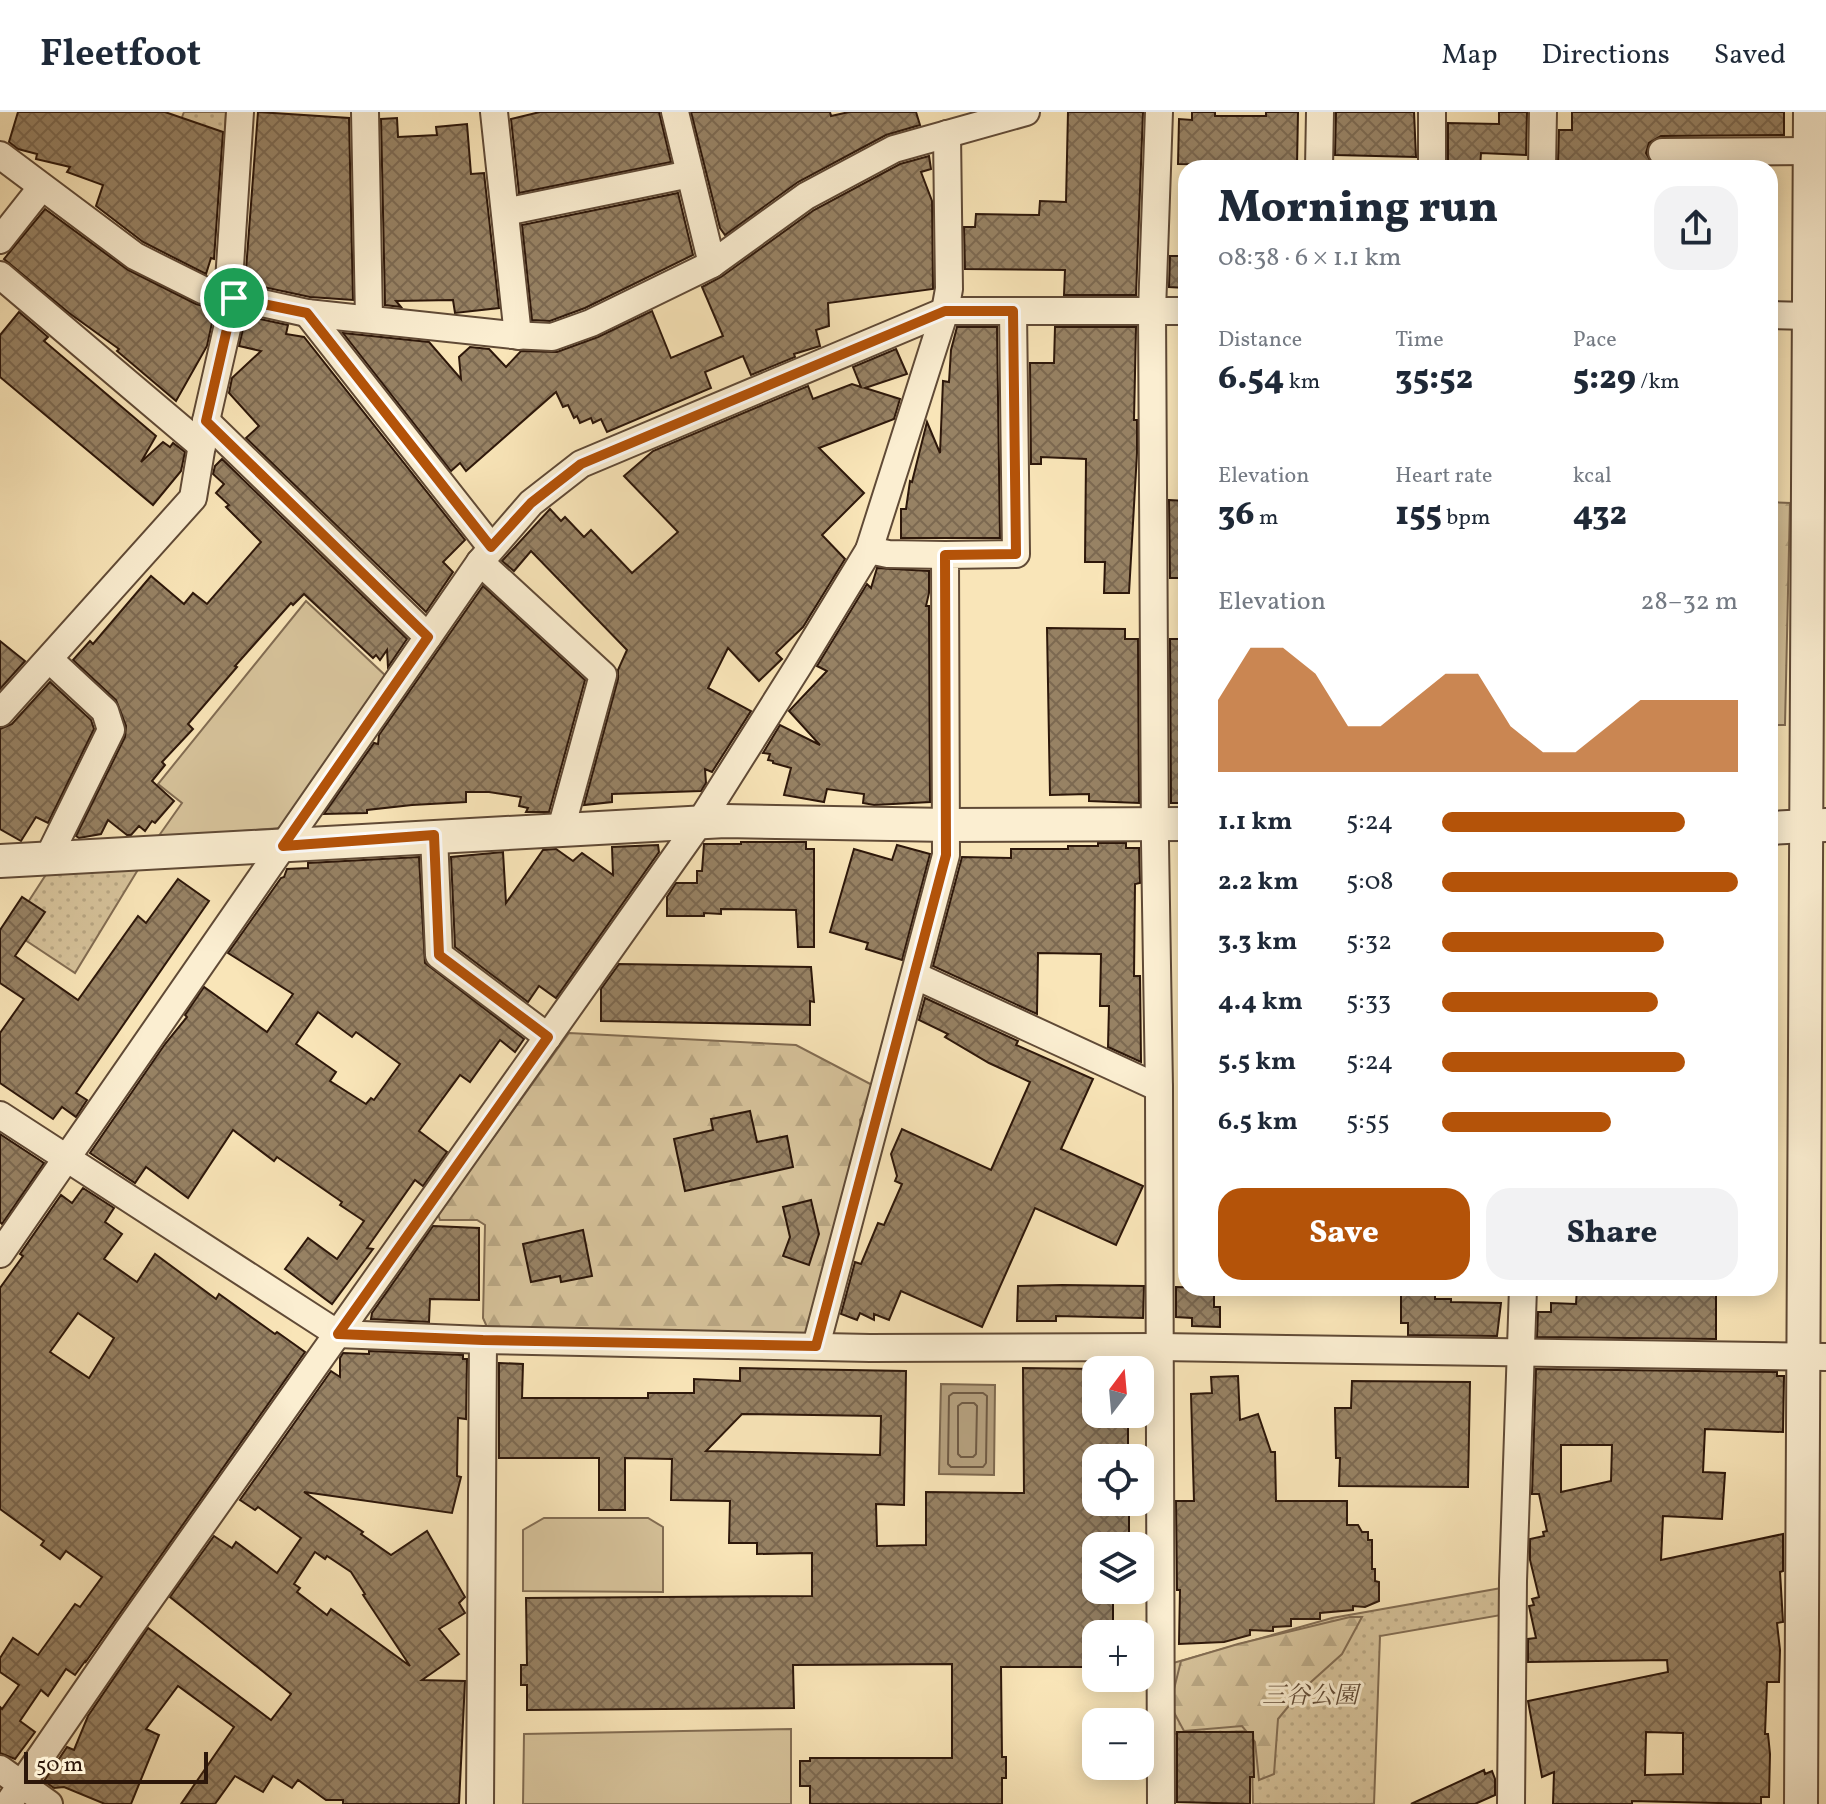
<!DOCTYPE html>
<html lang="en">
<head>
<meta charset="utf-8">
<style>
	body { margin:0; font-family:Vollkorn,"Noto Serif JP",serif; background:#f2f2f3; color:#1f2937; height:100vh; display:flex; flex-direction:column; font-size:30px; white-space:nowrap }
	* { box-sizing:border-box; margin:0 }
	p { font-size:26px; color:#747a83 }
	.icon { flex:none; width:44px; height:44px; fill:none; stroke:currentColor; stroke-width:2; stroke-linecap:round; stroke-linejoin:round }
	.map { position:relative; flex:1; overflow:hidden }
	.side { position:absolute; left:1178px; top:48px; width:600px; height:1136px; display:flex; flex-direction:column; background:#fff; border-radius:24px; box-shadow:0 4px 20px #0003 }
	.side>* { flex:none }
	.needle { width:52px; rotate:16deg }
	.controls { position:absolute; left:1082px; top:1244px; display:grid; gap:16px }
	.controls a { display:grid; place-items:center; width:72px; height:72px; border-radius:16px; background:#fff; box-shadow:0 4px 20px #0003; font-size:40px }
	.scale { position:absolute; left:24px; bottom:20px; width:184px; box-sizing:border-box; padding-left:8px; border:4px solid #2d170a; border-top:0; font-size:22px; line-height:28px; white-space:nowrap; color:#2d170a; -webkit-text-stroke:6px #fbeed1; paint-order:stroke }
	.pin { position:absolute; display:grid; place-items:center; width:68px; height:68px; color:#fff; margin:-34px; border:4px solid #fff; border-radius:50%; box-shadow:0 2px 8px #0007 }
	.round { display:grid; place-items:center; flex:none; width:84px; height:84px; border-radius:24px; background:#f2f2f3 }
	.summary { display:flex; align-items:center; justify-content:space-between; height:136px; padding:0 40px }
	h1 { font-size:44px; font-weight:800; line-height:60px }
	.metrics { display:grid; grid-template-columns:repeat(3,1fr); gap:12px; height:136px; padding:8px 40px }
	.metrics div { display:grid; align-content:center }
	.metrics b { font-size:34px; font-weight:800 }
	.metrics small { font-size:22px; font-weight:400 }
	.metrics p { font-size:22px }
	.chart { height:224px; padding:16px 40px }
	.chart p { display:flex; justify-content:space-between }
	.chart svg { width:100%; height:144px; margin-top:8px; fill:#b45309; opacity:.7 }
	.primary-button { display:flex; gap:16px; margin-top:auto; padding:16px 40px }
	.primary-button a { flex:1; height:92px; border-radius:24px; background:#b45309; color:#fff; font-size:32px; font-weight:800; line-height:92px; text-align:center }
	.primary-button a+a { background:#f2f2f3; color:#1f2937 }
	ul { padding:0 40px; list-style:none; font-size:26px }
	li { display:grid; grid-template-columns:128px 96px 1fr; align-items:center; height:60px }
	li i { height:20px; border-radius:10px; background:#b45309 }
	header { display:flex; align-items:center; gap:48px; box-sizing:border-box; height:112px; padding:0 40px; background:#fff; border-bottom:2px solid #e0e1e3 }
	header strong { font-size:38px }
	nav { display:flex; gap:44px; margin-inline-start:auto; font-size:28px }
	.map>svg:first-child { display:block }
</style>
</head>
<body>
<header>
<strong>Fleetfoot</strong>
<nav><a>Map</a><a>Directions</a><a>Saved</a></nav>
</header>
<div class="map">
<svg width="1826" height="1692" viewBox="0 0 1826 1692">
	<defs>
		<pattern id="grass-dots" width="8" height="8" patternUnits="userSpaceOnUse" patternTransform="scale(2)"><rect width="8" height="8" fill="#d6c29a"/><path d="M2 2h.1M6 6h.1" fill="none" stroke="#b8a683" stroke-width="1.8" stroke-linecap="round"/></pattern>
		<pattern id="forest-firs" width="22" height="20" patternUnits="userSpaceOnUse" patternTransform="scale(2)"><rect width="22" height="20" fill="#d6c29a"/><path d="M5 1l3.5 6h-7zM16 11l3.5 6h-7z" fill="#b8a683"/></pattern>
		<pattern id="building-cross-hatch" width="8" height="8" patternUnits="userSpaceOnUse" patternTransform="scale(2)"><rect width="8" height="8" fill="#978264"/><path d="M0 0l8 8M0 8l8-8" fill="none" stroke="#7c6951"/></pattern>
	</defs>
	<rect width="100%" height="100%" fill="#f9e5b8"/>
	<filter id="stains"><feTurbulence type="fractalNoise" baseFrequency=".0025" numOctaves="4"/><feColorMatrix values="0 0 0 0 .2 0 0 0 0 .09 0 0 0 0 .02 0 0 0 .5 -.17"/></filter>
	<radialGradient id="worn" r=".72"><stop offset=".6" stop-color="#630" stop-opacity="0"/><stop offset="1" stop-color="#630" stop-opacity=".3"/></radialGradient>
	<g fill="url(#grass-dots)" stroke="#826c52" stroke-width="2">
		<polygon points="184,0 226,0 225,22 181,8"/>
		<polygon points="139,756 75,861 10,818 47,761"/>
		<polygon points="1507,1475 1507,1502 1380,1524 1374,1692 1253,1692 1251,1619 1172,1622 1173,1551 1332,1506"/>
	</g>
	<g fill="url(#forest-firs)" stroke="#826c52" stroke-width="2">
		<polygon points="1770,390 1790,391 1785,613 1770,613"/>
		<polygon points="569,921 796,933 878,976 860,1008 861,1017 811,1213 804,1223 487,1215 483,1206 485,1113 477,1108 440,1108 438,1102"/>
		<polygon points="1350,1505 1362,1505 1342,1542 1301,1579 1278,1607 1274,1662 1259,1668 1255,1630 1242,1614 1184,1619 1170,1593 1181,1549 1238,1532"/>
	</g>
	<g fill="#d6c29a" stroke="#826c52" stroke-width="2">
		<polygon points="306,489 388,566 282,716 158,725 182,691 158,672"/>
		<polygon points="544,1406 648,1406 663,1415 663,1480 523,1479 523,1418"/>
		<polygon points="791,1617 791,1692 523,1692 524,1622"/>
	</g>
	<polygon fill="#b49f7d" stroke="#7e694f" stroke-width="2" points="941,1272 995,1273 994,1363 939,1362"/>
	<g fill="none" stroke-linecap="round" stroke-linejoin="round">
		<g stroke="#705b44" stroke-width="2">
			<polygon points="953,1281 983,1281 987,1284 986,1351 983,1355 951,1355 948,1352 949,1284"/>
			<polygon points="962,1291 974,1291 977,1294 976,1342 973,1345 961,1345 958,1342 958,1294"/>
		</g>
	</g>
	<g fill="url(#building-cross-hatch)" stroke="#2d170a" stroke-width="2" fill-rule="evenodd">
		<polygon points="18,0 165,0 223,20 214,147 211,146 206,162 143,130 96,94 103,73 67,60 70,55 36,47 37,42 18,37 9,30"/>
		<polygon points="258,0 349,6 353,188 310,185 245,171"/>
		<polygon points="540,0 659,0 671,50 519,81 511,7"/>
		<polygon points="691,0 830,0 831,4 849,0 916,0 920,13 886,23 798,70 725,123 720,116"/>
		<polygon points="1068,0 1143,0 1136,183 1064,183 1065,158 965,157 964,115 975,115 976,102 1039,103 1040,89 1066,90"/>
		<polygon points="1192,0 1215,0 1215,4 1266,4 1266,0 1298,0 1297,54 1178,52 1179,7 1192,8"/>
		<polygon points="1336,0 1414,0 1416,45 1335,43"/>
		<polygon points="1499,0 1527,0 1526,43 1481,41 1480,56 1448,56 1448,11 1499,12"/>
		<polygon points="1572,0 1784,0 1784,23 1661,24 1649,31 1646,41 1653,53 1662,56 1622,56 1622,51 1558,50 1559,18 1572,18"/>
		<polygon points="397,6 398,25 437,23 436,15 467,12 471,62 484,61 499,196 455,201 453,188 396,189 401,195 385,193 381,7"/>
		<polygon points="929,44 931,57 921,60 932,89 933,177 828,191 829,214 816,218 820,234 794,242 795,245 751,263 743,244 705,260 711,276 607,320 601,307 593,311 591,306 580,311 577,304 574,306 568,293 563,295 556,280 466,359 460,351 451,359 343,221 429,230 461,267 459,245 470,235 489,237 506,255 521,239 557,240 598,225 652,199 671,246 723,224 702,175 721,165 814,98 900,52"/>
		<polygon points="678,81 693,143 585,196 550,209 532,208 522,113"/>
		<polygon points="45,97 128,158 196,192 215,197 207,234 176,289 117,239 119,237 69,201 4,147"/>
		<polygon points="1170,144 1186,144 1186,176 1169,175"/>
		<polygon points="19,200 48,225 44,229 156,324 141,350 163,330 170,335 173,331 185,340 181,359 153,393 0,265 0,223"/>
		<polygon points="246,204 288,213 286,222 304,225 465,428 443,450 453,460 426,500 246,326 259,314 229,281 232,266 261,239 239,234"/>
		<polygon points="957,215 997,215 1000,426 901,426 901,397 906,397 910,369 912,370 927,310 940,341 943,269 949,270 951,238"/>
		<polygon points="1055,215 1136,215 1134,308 1137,308 1137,341 1129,481 1104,481 1105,450 1085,450 1086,347 1041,345 1041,352 1031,352 1030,251 1054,251"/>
		<polygon points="896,237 907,262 865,276 900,287 894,307 819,336 864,381 822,423 845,447 803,515 776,541 782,547 759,569 728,536 708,576 751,599 712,660 705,657 706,671 701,679 612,682 612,690 584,693 618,567 618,558 627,538 531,439 514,459 502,449 550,397 561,409 565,405 584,425 591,418 632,461 678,420 624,364 653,339 808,274 813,287 852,272 861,275 853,255"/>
		<polygon points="222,347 407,527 388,555 387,538 380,548 376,543 373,546 304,482 293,493 291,491 235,554 237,555 188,612 193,617 162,650 165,653 152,669 174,689 155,711 152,709 145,719 139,714 131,723 127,723 108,708 101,722 79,726 76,724 125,625 126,614 116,588 73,548 90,529 93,532 151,464 184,492 193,481 207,492 261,430 226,395 229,393 216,381 224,372 213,362 215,354"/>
		<polygon points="1169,388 1186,389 1186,466 1170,466"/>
		<polygon points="877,456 929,459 929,481 926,494 929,494 930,690 874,693 863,691 864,682 827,677 824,690 784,683 791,656 773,651 773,649 768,648 770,642 763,641 780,613 820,633 789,599 827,559 817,554 867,472 871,476"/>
		<polygon points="483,474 585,568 549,700 526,700 528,696 519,694 521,685 489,680 466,680 466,690 412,693 367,698 367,701 324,702 374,631 378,632 379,623"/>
		<polygon points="1047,516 1125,517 1125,527 1138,527 1139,691 1089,689 1089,682 1050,683"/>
		<polygon points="1170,527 1186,527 1186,691 1171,691"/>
		<polygon points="0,529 25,549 0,577"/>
		<polygon points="50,570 91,608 94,617 48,711 36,705 21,729 0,717 0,617 12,612"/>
		<polygon points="741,730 806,730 806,737 814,737 814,835 798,835 796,798 721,797 721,802 704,801 704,804 667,804 667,785 676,771 697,771 697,759 702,759 704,732 741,732"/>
		<polygon points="1098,731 1126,731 1126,736 1139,736 1140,771 1135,772 1134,864 1140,864 1141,950 1108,935 1109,894 1100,894 1101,842 1038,841 1037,902 933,854 962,745 1011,746 1011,737 1068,737 1068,734 1098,734"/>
		<polygon points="658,733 659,740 556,886 539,874 528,890 455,835 451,745 503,740 506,791 543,738 556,737 573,749 582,741 613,763 612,735"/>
		<polygon points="897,733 930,742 902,848 866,837 868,831 830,820 854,737 892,748"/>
		<path d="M419,745L425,851L524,927L515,940L500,928L470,970L460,963L419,1019L447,1040L423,1074L415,1068L367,1136L373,1137L332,1192L285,1157L308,1126L337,1147L364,1109L340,1093L342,1090L277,1045L274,1049L233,1018L188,1086L146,1055L135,1071L90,1041L165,932L187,905L185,903L204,875L267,920L293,882L228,841L281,766L284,765L287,757L308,756V751ZM318,900L352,925L356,920L400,952L374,988L371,986L366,992L330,969L336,960L296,932Z"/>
		<polygon points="178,767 209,789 76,981 87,988 76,1005 62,995 53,1007 0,971 0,921 24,887 0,871 0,818 22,785 45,800 15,844 78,888 138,804 146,811"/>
		<polygon points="619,852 811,855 814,890 810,889 810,913 601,909 601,877"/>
		<polygon points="925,886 1018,929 1016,933 1093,967 1061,1037 1143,1074 1116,1133 1035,1096 982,1215 901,1179 889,1208 874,1202 874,1208 860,1201 857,1208 841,1202 855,1150 861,1152 878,1111 884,1113 902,1072 895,1069 897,1064 891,1042 902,1017 991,1058 1030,970 989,951 945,925 948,922 919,908"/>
		<polygon points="750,999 757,1030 787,1024 793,1055 685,1079 674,1027 713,1018 711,1007"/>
		<polygon points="0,1022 44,1051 2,1112 0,1110"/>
		<path d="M83,1076L114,1096L105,1110L122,1122L104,1147L137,1170L155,1142L216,1187L219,1182L275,1222L277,1220L305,1240L85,1551L86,1548L75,1563L66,1557L48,1584L41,1578L20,1609L35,1620L15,1647L0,1641V1595L2,1597L19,1573L0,1560V1546L13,1526L38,1543L75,1492L80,1495L102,1465L66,1439L60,1447L41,1433L44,1429L0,1397V1176L23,1144L20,1142L61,1083L72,1091ZM78,1201L114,1226L89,1266L50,1240Z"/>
		<polygon points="811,1088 819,1122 809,1153 783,1144 790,1125 783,1095"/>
		<polygon points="433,1114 479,1116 479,1188 430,1187 429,1210 371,1207 372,1201"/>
		<polygon points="583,1118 592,1164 561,1170 560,1164 531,1170 523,1132"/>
		<polygon points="1062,1173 1144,1174 1143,1206 1056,1204 1056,1209 1017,1209 1018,1174"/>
		<polygon points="1176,1175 1208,1176 1208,1181 1214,1181 1214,1195 1220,1195 1220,1215 1192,1214 1192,1206 1176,1205"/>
		<polygon points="1401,1176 1435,1176 1435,1187 1451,1187 1451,1190 1501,1191 1497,1224 1408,1223 1408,1211 1401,1211"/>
		<polygon points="1577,1176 1716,1176 1716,1227 1537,1225 1538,1200 1551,1200 1551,1191 1576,1192"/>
		<path d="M369,1239L463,1243V1247H467L466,1307L458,1306L457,1364L461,1365L452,1401L304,1380L363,1420L361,1422L391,1443L427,1419L465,1485L459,1491L465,1501L439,1517L459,1542L422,1568L465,1569L459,1692H343V1688H326L298,1668L292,1676L273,1664L263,1680L235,1664L215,1692H181L234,1615L178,1574L146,1617L159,1623L131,1692H105L64,1675L54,1676L44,1669L67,1635L74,1638L88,1604L148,1516L271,1608L291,1582L170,1485L214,1424L232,1436L236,1430L277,1461L301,1426L258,1395L255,1398L240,1388L331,1259L340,1265V1246L343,1241L369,1242ZM315,1440L325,1447L327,1444L351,1460L365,1482L363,1483L410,1554L331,1497L327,1503L297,1480L300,1476L294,1472Z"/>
		<path d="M499,1251L523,1252L522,1286H648V1281H694V1267L740,1269V1256L906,1259L904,1393L876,1392L877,1434L926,1433V1380L1024,1381L1023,1256L1096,1257V1302H1128V1346H1096V1390H1129V1434H1096V1478H1104V1490H1113V1515H1103V1522H1096V1555H1001L1002,1645H1006V1666H1002V1692H810V1674H800V1649H810V1646H952V1552L793,1553L794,1596L527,1598V1573H521V1553H527L526,1486L812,1484V1441L757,1442V1431H729L730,1389L671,1388L672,1347L625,1346V1398H599V1346H499ZM742,1302L881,1304L880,1343L706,1339Z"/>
		<path d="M1536,1257L1777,1260V1264H1784L1783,1320L1705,1317L1703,1360L1725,1361L1722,1407L1663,1404L1661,1448L1783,1422V1459L1780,1460L1783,1510L1777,1511L1780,1538L1779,1570H1767L1765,1622H1768L1770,1642L1769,1685H1761V1692L1632,1689V1692H1553L1554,1660L1542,1665L1528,1589L1668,1560L1667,1548L1528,1550V1527L1536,1526L1529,1494L1534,1493L1532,1487L1539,1485L1530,1448V1427L1544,1424L1543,1420L1547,1419L1539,1382H1532ZM1561,1333H1612L1611,1369L1561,1380ZM1646,1620L1683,1621V1662L1645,1663Z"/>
		<polygon points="1238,1264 1240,1308 1258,1302 1271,1340 1275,1340 1276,1389 1347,1389 1347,1413 1358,1413 1362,1420 1368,1420 1368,1428 1372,1428 1372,1457 1375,1457 1375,1469 1379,1470 1379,1489 1365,1495 1353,1494 1353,1498 1320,1501 1320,1507 1291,1507 1291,1514 1273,1515 1273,1519 1250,1518 1250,1523 1224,1530 1179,1532 1180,1478 1177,1478 1176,1389 1194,1389 1191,1282 1212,1281 1211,1265"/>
		<polygon points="1352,1269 1470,1270 1468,1375 1339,1374 1340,1346 1336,1346 1335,1296 1351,1296"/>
		<polygon points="1177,1620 1253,1620 1254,1665 1250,1665 1250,1692 1177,1690"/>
		<polygon points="1484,1658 1485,1662 1492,1659 1495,1667 1495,1683 1475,1692 1411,1692"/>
	</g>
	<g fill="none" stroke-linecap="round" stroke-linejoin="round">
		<defs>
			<g id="minor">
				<polyline points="365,0 369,207"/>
				<polyline points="494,0 518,224"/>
				<polyline points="675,0 712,152"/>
				<polyline points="1159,0 1152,199 1155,731 1159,976 1161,1692"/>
				<polyline points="1662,40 1810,39"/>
				<polyline points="0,43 135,144 203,178 307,201 512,223 552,225 591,211 712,152 806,84 894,37 1026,0"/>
				<polyline points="1319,56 1320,0"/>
				<polyline points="1432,56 1432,0"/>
				<polyline points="1542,56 1543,0"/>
				<polyline points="505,100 690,62"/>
				<polyline points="0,128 41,76"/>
				<polyline points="0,163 202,334"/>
				<polyline points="228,185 240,0"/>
				<polyline points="307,201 491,435"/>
				<polyline points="1770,203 1808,204"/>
				<polyline points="206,309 428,525"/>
				<polyline points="869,438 888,442 945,443"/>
				<polyline points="480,450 603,563 561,717"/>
				<polyline points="0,601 193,386 206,309 234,186"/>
				<polyline points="434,723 439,843 548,925"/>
				<polyline points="48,746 111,618 105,599 49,547"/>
				<polyline points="916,864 1159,976"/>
				<polyline points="0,1003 338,1222 483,1228 870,1236 1160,1235 1826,1245"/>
				<polyline points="0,1142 480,450 531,391 581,352 945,199 1186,199"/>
				<polyline points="816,1234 946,743 945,443 1016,442 1013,199"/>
				<polyline points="0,1657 49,1692"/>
				<polyline points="8,1692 127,1519 700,710 799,553 869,438 945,199 949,177 947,22"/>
				<polyline points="480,1692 483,1228"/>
				<polyline points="1511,1692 1513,1469 1523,1176"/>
			</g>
			<g id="tertiary">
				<polyline points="1770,716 1826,713"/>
				<polyline points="0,749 725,709 948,713 1186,712"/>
				<path d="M1801,1692C1803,1128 1806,564 1810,0"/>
			</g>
		</defs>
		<use href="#minor" stroke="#604a36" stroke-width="30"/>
		<use href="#tertiary" stroke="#604a36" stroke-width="36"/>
		<use href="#minor" stroke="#fbeed1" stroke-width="26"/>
		<use href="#tertiary" stroke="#fbeed1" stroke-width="32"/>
	</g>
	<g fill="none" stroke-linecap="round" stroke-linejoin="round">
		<defs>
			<polygon id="route" points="234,186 307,201 491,435 531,391 581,352 945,199 1013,199 1016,442 945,443 946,743 816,1234 483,1228 338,1222 548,925 439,843 434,723 283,734 428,525 206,309"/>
		</defs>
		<use href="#route" stroke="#fff" stroke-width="16"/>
		<use href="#route" stroke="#b45309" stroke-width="10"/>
	</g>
	<g text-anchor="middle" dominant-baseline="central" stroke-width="6" stroke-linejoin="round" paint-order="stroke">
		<g font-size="24" font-style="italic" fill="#604a35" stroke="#fbeed1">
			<text x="1310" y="1585">三谷公園</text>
		</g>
	</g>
	<rect width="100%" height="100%" filter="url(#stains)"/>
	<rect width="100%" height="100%" fill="url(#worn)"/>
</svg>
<div class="controls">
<a><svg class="needle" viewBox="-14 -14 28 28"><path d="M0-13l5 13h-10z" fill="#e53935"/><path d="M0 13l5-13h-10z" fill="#747a83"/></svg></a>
<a><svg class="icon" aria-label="locate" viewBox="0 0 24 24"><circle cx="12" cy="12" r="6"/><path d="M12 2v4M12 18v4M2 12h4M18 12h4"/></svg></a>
<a><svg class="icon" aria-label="layers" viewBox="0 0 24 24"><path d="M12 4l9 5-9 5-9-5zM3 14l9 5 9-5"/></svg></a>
<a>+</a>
<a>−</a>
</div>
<div class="scale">50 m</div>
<div class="pin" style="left:234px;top:186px;background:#1e9e55"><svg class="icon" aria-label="arrive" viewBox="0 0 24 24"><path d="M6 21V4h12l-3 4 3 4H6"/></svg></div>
<section class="side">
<div class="summary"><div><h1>Morning run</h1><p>08:38 · 6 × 1.1 km</p></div><a class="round"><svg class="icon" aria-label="share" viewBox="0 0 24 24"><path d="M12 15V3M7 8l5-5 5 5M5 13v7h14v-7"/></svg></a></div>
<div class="metrics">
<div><p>Distance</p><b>6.54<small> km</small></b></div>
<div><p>Time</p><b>35:52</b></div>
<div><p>Pace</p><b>5:29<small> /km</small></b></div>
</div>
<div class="metrics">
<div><p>Elevation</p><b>36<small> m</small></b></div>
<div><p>Heart rate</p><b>155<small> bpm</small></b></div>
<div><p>kcal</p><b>432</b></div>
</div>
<div class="chart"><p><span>Elevation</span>28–32 m</p>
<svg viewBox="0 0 160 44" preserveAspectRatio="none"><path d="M0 44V22L10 6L20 6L30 14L40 30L50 30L60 22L70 14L80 14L90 30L100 38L110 38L120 30L130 22L140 22L150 22L160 22V44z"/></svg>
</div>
<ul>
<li><b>1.1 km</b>5:24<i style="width:82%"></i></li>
<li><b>2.2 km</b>5:08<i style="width:100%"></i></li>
<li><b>3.3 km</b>5:32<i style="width:75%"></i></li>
<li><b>4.4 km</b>5:33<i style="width:73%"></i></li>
<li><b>5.5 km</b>5:24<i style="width:82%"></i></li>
<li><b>6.5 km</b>5:55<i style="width:57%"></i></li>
</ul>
<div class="primary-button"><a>Save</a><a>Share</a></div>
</section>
</div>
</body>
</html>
